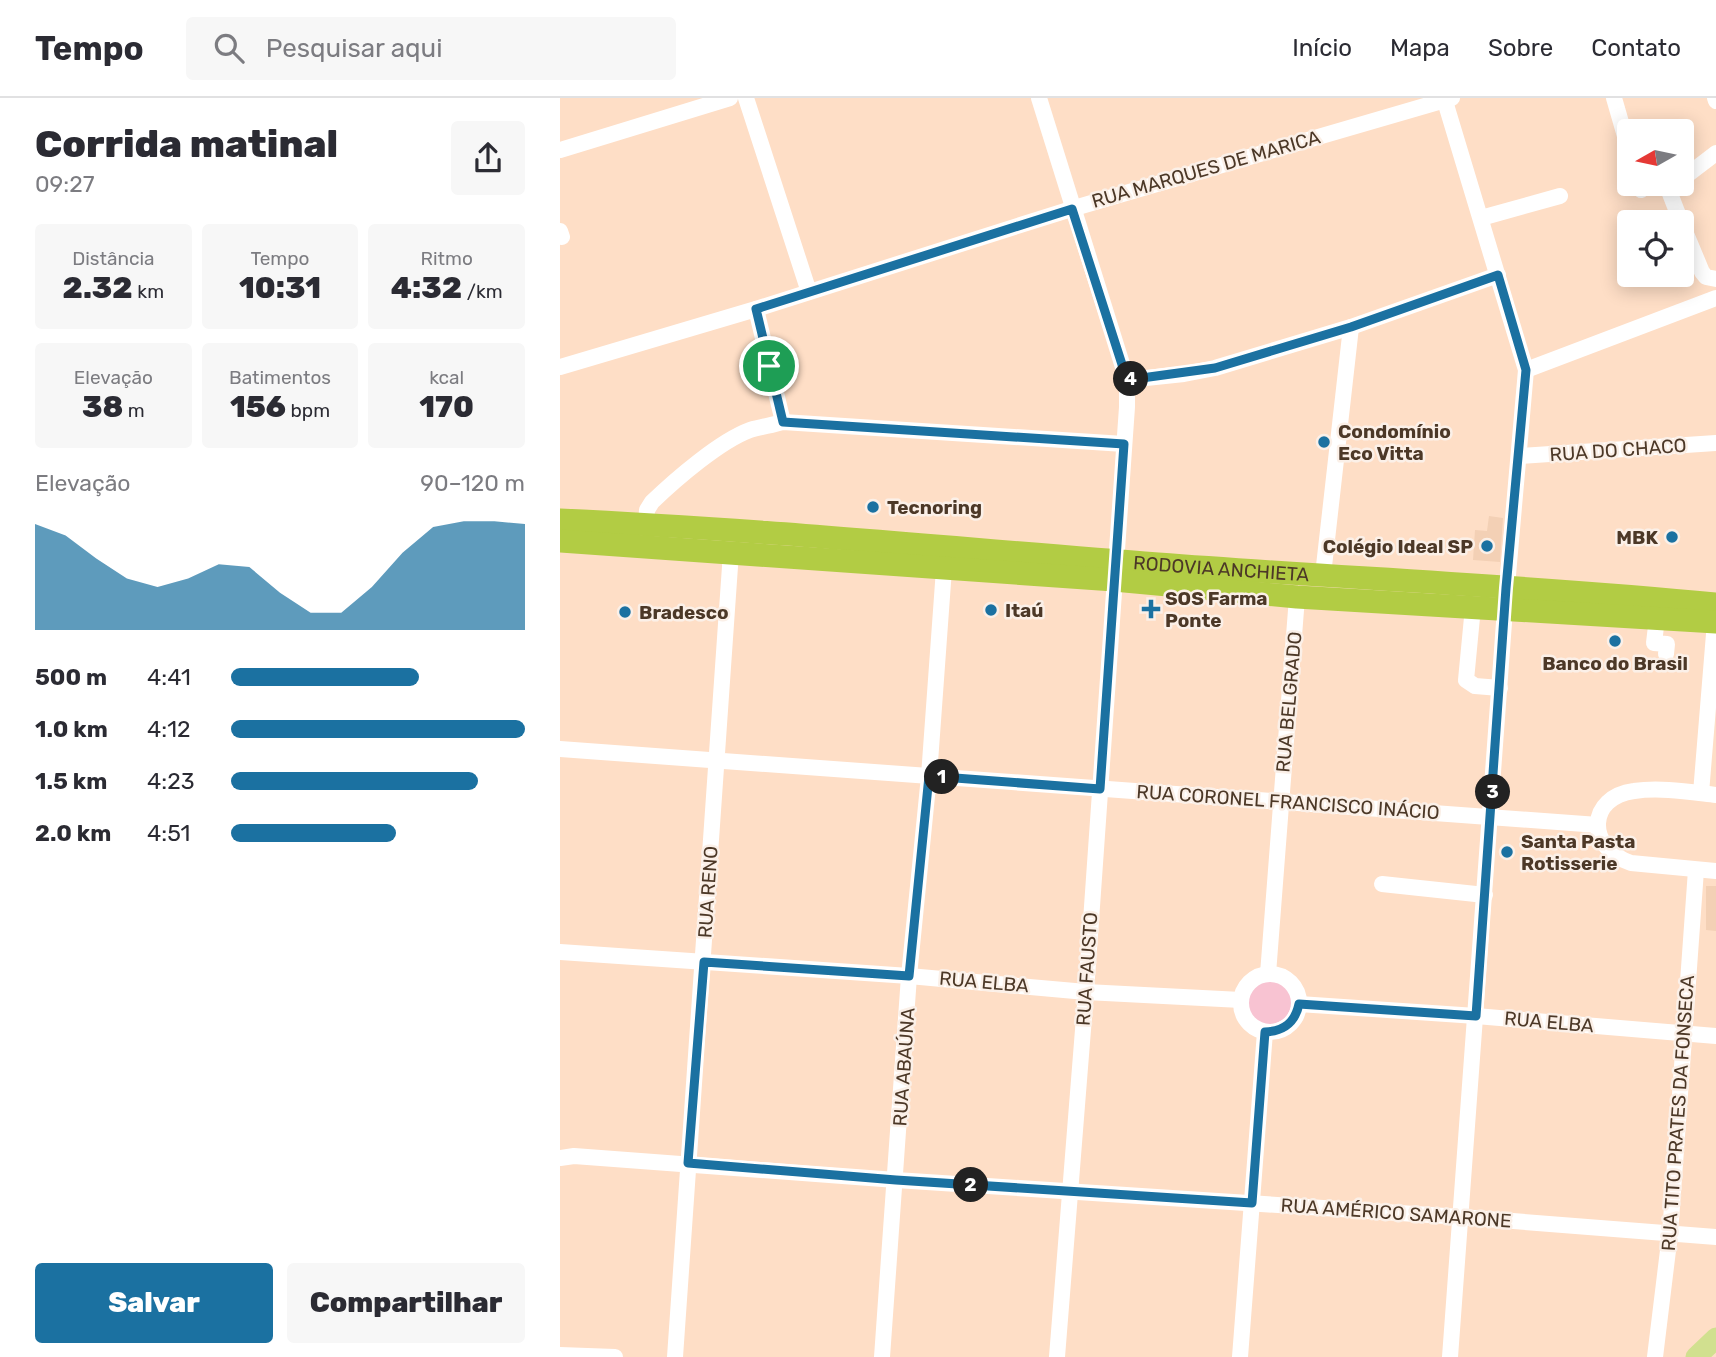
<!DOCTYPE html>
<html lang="pt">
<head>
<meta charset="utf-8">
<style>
	body { margin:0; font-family:Rubik,sans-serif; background:#f7f7f7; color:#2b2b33; height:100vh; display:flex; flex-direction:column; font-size:26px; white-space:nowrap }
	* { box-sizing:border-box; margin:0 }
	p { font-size:23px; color:#7c7c81 }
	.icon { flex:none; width:38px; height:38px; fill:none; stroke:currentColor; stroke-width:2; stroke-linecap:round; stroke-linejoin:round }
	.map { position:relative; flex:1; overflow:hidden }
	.drawer { display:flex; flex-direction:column; background:#fff; width:560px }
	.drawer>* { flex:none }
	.needle { width:46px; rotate:261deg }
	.buttons { position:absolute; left:1057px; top:21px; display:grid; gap:14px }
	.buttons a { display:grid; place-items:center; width:77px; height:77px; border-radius:7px; background:#fff; box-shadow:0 4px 18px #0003; font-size:35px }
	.pin { position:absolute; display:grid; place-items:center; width:60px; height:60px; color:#fff; margin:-30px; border:4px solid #fff; border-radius:50%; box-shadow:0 2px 7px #0007 }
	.km { position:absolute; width:35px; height:35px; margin:-18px; border-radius:50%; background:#222; color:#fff; font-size:19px; line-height:35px; text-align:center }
	.round { display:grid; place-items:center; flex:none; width:74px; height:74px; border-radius:7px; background:#f7f7f7 }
	.head { display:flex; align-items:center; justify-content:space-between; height:119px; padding:0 35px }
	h1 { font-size:38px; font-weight:800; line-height:52px }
	.stats { display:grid; grid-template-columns:repeat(3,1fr); gap:10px; height:119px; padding:7px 35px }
	.stats div { display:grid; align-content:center; border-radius:7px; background:#f7f7f7; text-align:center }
	.stats b { font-size:30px; font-weight:800 }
	.stats small { font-size:19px; font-weight:400 }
	.stats p { font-size:19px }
	.chart { height:196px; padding:14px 35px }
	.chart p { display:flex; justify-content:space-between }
	.chart svg { width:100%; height:126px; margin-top:7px; fill:#1b71a1; opacity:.7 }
	.button { display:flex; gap:14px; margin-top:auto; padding:14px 35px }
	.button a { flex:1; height:80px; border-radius:7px; background:#1b71a1; color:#fff; font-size:28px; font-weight:800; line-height:80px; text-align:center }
	.button a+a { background:#f7f7f7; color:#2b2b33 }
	ul { padding:0 35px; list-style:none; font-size:23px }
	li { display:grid; grid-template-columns:112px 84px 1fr; align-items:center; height:52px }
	li i { height:18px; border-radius:9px; background:#1b71a1 }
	header { display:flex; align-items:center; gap:42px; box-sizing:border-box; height:98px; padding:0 35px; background:#fff; border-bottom:2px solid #e1e1e2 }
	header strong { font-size:33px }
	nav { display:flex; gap:38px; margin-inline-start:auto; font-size:24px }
	.search { width:490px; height:63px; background:#f7f7f7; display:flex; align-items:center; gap:18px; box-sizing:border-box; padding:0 24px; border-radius:7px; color:#7c7c81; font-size:26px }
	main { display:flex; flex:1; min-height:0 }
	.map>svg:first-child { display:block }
</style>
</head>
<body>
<header>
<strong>Tempo</strong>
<div class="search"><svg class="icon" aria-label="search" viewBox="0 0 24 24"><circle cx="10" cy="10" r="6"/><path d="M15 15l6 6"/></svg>Pesquisar aqui</div>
<nav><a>Início</a><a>Mapa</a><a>Sobre</a><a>Contato</a></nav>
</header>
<main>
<section class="drawer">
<div class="head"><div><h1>Corrida matinal</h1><p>09:27</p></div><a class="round"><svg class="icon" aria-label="share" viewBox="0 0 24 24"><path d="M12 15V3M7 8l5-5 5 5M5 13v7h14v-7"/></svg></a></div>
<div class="stats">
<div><p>Distância</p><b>2.32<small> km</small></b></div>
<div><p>Tempo</p><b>10:31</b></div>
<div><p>Ritmo</p><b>4:32<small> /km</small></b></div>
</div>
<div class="stats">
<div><p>Elevação</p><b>38<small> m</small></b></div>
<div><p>Batimentos</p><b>156<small> bpm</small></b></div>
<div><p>kcal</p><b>170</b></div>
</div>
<div class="chart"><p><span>Elevação</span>90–120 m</p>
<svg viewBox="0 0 160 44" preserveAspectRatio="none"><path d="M0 44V7L10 11L20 19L30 26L40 29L50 26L60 21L70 22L80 31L90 38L100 38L110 29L120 17L130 8L140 6L150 6L160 7V44z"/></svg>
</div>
<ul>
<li><b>500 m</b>4:41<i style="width:64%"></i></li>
<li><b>1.0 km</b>4:12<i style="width:100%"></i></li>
<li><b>1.5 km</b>4:23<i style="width:84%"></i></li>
<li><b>2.0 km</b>4:51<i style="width:56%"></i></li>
</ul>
<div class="button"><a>Salvar</a><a>Compartilhar</a></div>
</section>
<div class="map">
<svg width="1156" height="1259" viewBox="0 0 1156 1259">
	<rect width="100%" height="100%" fill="#fedec6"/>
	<g fill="#f3d0b5">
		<polygon points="929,418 943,420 940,464 913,462 915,432 927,433"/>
		<polygon points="1146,788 1156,788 1156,833 1146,832"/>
	</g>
	<circle fill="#f8c3d2" cx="710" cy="906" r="24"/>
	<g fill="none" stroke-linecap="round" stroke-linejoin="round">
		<g stroke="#fff" stroke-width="16">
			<polyline points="186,0 249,194"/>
			<polyline points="479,0 567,282 567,309 526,894 497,1259"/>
			<polyline points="884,0 966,272 945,511 890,1259"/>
			<polyline points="1054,0 1069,52"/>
			<polyline points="1155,0 1156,3"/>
			<polyline points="0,52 170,0"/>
			<polyline points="1122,81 1156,55"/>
			<polyline points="1080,86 1081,92"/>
			<polyline points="1115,86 1109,93 1121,124"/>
			<polyline points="921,120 1000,98"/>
			<polyline points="1122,126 1142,174 1146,179 1156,181"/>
			<polyline points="0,133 2,139"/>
			<polyline points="196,211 223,324"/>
			<polyline points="0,269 196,211 511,111 892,0"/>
			<polyline points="966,272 1156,200"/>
			<polyline points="567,282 624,276 655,270 791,229 938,177"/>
			<polyline points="960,358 1156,345"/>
			<path d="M86,426L87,412L92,404C116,381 160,343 190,332C201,329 212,327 223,324L564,346"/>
			<polyline points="763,477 791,229"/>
			<polyline points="913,509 906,582 915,588 940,590"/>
			<polyline points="1097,520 1094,545 1107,546 1106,556"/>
			<polyline points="0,651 1038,727"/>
			<polyline points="1141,695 1155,524"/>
			<path d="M1156,697C1130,694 1100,689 1074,693C1028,699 1025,749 1071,765L1156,773"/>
			<polyline points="822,786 925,797"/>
			<polyline points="0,854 349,878 526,894 681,902"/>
			<polyline points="708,876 737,499"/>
			<circle cx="710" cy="905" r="29"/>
			<polyline points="739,906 916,918 1156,938"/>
			<polyline points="0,1060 14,1058 336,1082 901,1119 1156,1139"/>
			<polyline points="0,1257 55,1259"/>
			<polyline points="115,1259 171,454"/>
			<polyline points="322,1259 349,878 369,678 384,471"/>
			<polyline points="680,1259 705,934"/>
			<polyline points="1095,1259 1110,1136 1136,772"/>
		</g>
		<polyline stroke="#d1e08f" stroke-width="21" points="1136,1259 1156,1240"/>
		<g stroke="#b2cc44" stroke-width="23">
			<path id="s1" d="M0,422C200,431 399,451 598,466C784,480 971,488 1156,506"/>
			<polyline points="0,443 554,482 737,499 1156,524"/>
		</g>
	</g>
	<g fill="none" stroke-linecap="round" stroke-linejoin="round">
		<defs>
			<path id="route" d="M512,111L567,282L655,270L791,229L938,177L966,272L946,490L916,918L739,906C735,925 724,933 705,934L692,1105L336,1082L128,1065L144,864L349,878L369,678L540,691L564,346L223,324L196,211Z"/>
		</defs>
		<use href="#route" stroke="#fff" stroke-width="14"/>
		<use href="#route" stroke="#1b71a1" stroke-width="9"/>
	</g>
	<g fill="#1b71a1" stroke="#fbf0e8" stroke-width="2.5">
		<circle cx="764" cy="344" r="7"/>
		<circle cx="313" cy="409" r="7"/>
		<circle cx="1112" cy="439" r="7"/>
		<circle cx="927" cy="448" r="7"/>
		<path d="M587.5 500.5h7v7h7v7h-7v7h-7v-7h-7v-7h7z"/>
		<circle cx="431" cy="512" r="7"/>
		<circle cx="65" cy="514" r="7"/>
		<circle cx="1055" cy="543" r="7"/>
		<circle cx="947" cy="754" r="7"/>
	</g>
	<g text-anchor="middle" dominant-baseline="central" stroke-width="5" stroke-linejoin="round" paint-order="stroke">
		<g font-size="19" fill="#4c3827" stroke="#fbf0e8">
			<text transform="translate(646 71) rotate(-16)">RUA MARQUES DE MARICA</text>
			<text transform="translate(1058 352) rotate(-4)">RUA DO CHACO</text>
			<text stroke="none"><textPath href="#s1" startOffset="663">RODOVIA ANCHIETA</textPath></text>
			<text transform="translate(729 604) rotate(-85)">RUA BELGRADO</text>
			<text transform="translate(728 704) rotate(4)">RUA CORONEL FRANCISCO INÁCIO</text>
			<text transform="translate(148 794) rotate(-86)">RUA RENO</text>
			<text transform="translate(527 871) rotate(-86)">RUA FAUSTO</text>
			<text transform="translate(424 884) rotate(5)">RUA ELBA</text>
			<text transform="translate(989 924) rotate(5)">RUA ELBA</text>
			<text transform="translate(344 969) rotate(-86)">RUA ABAÚNA</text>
			<text transform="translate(1118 1015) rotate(-86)">RUA TITO PRATES DA FONSECA</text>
			<text transform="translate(836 1115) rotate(4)">RUA AMÉRICO SAMARONE</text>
		</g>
		<g font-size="19" font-weight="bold" fill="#4c3827" stroke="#fbf0e8" text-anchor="start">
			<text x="778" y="333">Condomínio<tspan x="778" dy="22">Eco Vitta</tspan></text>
			<text x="327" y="409">Tecnoring</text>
			<text x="1098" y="439" text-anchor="end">MBK</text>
			<text x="913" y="448" text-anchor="end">Colégio Ideal SP</text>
			<text x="605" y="500">SOS Farma<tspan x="605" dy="22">Ponte</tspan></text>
			<text x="445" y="512">Itaú</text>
			<text x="79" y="514">Bradesco</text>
			<text x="1055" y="565" text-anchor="middle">Banco do Brasil</text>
			<text x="961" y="743">Santa Pasta<tspan x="961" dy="22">Rotisserie</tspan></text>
		</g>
	</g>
</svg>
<div class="buttons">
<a><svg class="needle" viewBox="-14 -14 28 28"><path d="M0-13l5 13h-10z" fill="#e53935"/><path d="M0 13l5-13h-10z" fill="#7c7c81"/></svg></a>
<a><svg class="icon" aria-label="locate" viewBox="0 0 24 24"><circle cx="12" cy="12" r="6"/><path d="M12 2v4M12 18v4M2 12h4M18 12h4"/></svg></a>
</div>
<div class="pin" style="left:209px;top:268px;background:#1e9e55"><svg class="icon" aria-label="arrive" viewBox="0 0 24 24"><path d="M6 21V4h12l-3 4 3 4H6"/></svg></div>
<b class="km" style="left:382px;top:679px">1</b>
<b class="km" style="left:411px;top:1087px">2</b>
<b class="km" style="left:933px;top:694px">3</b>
<b class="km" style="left:571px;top:281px">4</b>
</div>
</main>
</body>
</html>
